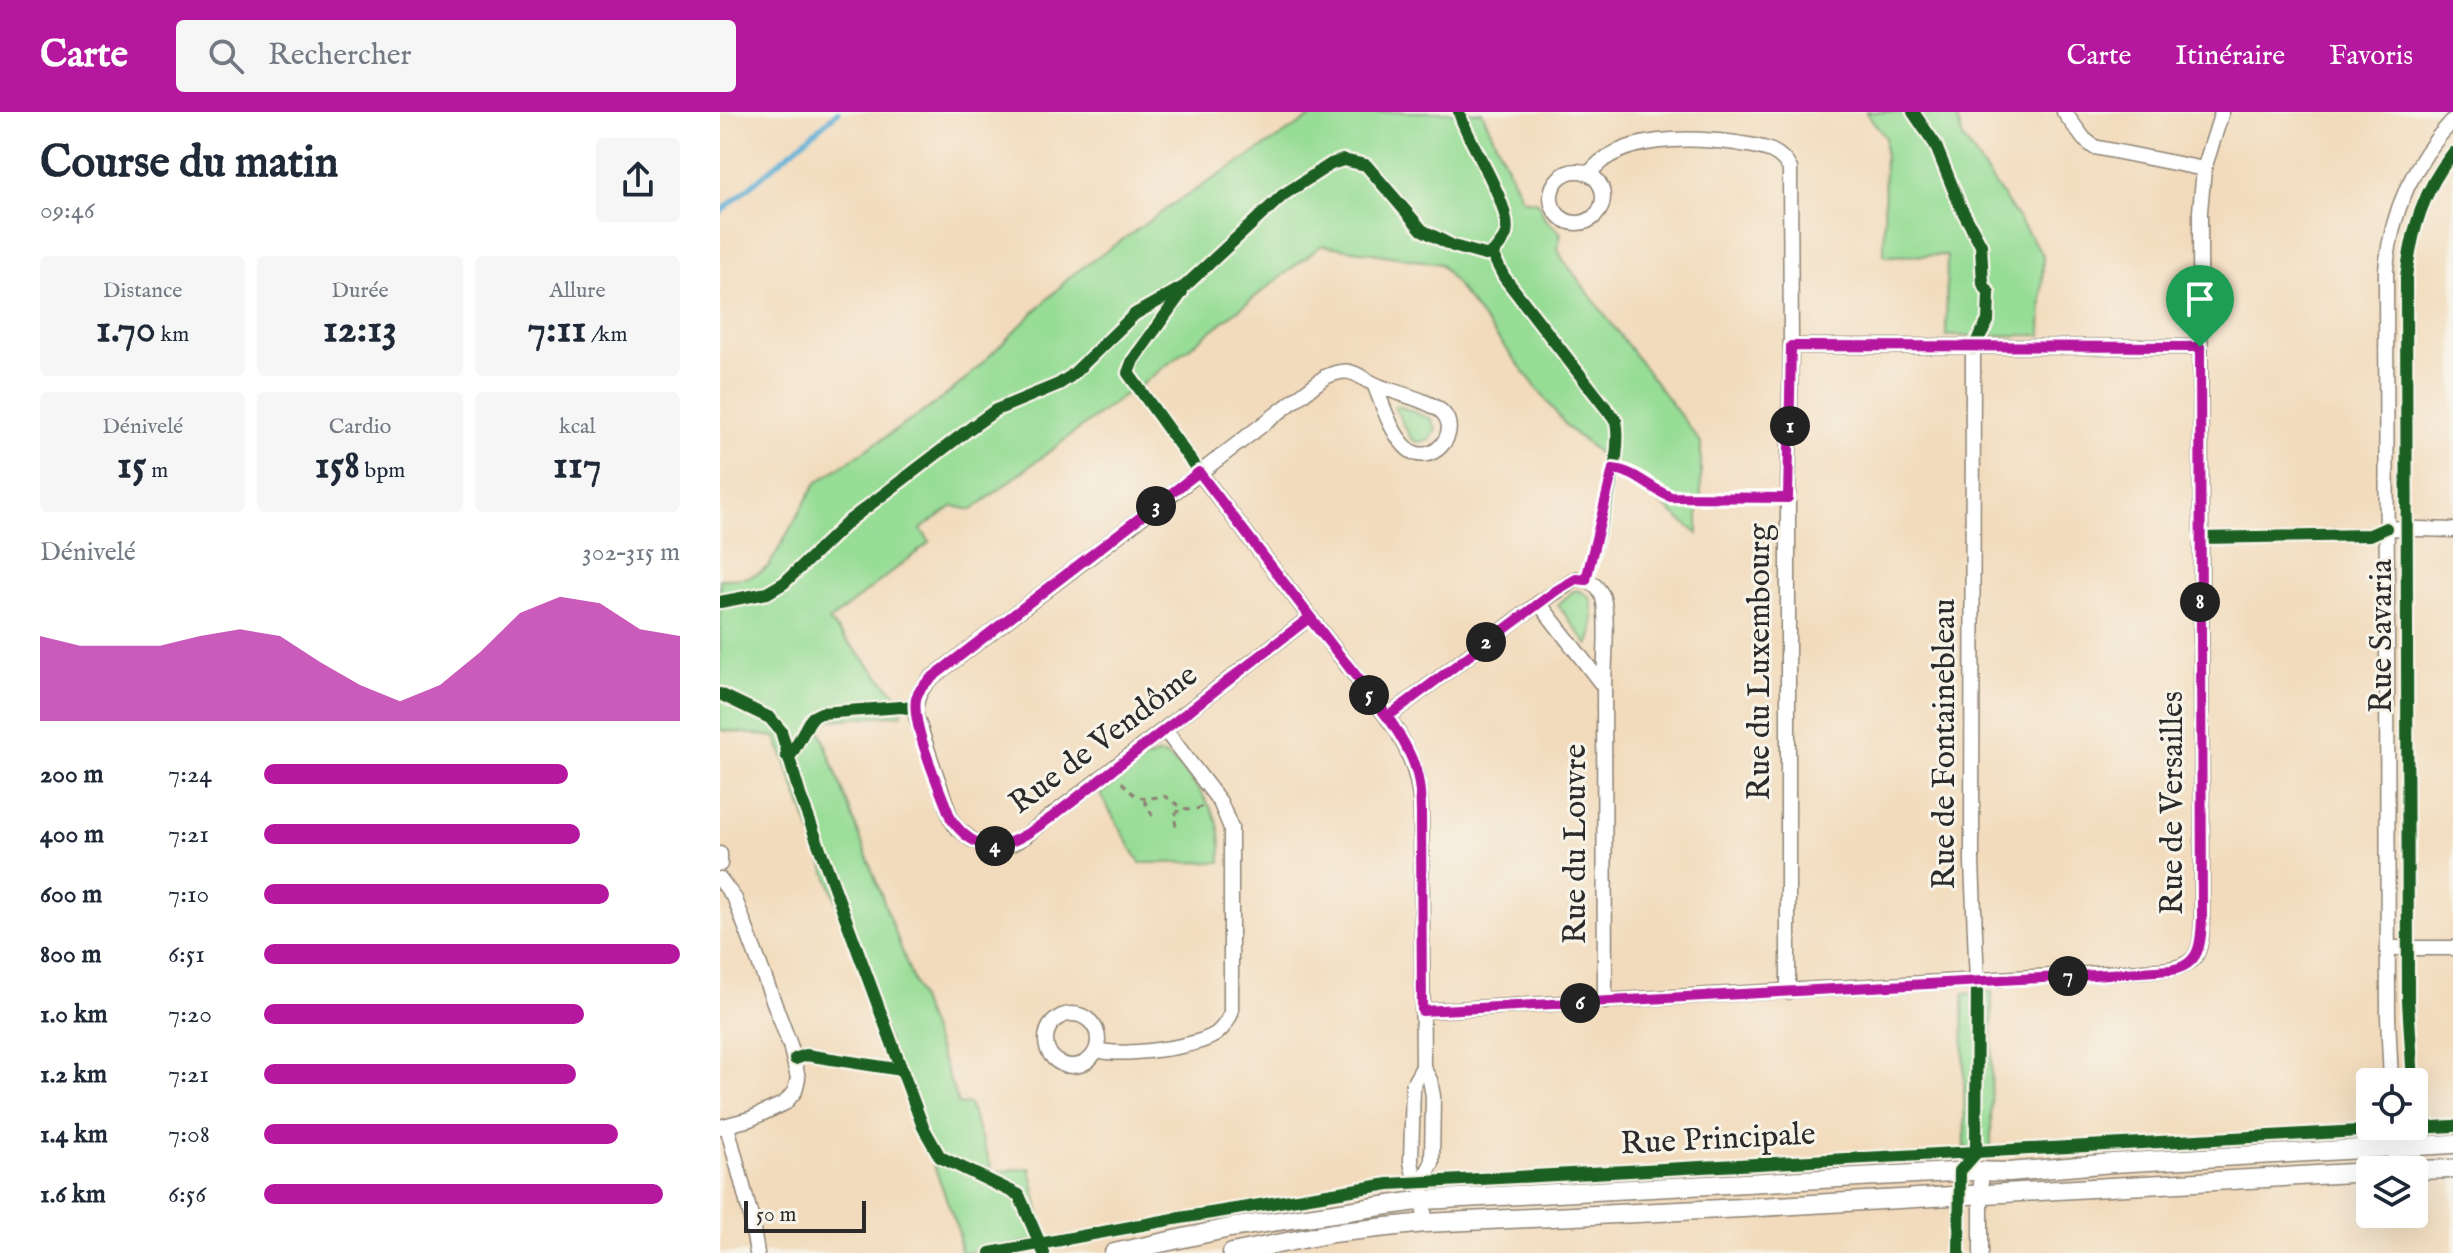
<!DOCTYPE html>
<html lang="fr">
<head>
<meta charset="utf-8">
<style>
	body { margin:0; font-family:"IM FELL English",serif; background:#f6f6f7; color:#1f2937; height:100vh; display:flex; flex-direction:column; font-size:30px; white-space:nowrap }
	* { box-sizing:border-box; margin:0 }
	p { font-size:26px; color:#747a83 }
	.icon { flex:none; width:44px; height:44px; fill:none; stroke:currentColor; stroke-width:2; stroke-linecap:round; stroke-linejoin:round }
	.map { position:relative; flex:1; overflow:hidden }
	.panel { display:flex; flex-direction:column; background:#fff; width:720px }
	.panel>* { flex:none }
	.fabs { position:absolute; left:1636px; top:956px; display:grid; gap:16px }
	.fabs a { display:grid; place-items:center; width:72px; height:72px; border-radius:8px; background:#fff; box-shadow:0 8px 32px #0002; font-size:40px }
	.scale { position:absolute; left:24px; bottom:20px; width:122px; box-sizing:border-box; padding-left:8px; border:4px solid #2b2b2b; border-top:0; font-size:22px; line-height:28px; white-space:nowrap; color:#2b2b2b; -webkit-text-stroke:6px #f7f3e8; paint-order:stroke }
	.pin { position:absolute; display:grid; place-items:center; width:68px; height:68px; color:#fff; margin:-82px -34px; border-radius:50% 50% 50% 0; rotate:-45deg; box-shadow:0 0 8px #0007 }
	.pin .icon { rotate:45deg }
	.km { position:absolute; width:40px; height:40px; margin:-20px; border-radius:50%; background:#222; color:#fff; font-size:22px; line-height:40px; text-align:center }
	.round { display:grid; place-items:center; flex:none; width:84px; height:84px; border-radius:8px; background:#f6f6f7 }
	.overview { display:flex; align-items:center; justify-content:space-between; height:136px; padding:0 40px }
	h1 { font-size:44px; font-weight:700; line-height:60px }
	.figures { display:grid; grid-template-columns:repeat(3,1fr); gap:12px; height:136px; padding:8px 40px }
	.figures div { display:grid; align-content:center; border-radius:8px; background:#f6f6f7; text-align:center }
	.figures b { font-size:40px; font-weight:700 }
	.figures small { font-size:22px; font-weight:400 }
	.figures p { font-size:22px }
	.chart { height:224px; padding:16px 40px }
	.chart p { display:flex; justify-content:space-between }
	.chart svg { width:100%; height:144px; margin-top:8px; fill:#b5179e; opacity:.7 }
	ul { padding:0 40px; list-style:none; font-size:26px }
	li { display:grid; grid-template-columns:128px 96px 1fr; align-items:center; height:60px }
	li i { height:20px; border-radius:10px; background:#b5179e }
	header { display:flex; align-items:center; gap:48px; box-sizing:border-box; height:112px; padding:0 40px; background:#b5179e; color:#fff }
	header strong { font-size:38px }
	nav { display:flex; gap:44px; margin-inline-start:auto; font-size:28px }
	.search { width:560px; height:72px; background:#f6f6f7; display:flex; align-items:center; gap:20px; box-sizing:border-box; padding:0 28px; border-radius:8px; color:#747a83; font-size:30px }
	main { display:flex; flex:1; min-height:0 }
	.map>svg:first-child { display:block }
</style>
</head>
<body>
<header>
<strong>Carte</strong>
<div class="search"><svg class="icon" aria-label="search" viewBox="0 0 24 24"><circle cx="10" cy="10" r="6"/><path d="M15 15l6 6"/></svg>Rechercher</div>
<nav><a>Carte</a><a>Itinéraire</a><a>Favoris</a></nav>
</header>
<main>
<section class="panel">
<div class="overview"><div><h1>Course du matin</h1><p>09:46</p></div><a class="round"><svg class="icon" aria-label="share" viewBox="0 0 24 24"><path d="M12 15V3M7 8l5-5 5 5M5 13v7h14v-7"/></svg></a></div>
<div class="figures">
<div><p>Distance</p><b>1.70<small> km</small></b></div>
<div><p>Durée</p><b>12:13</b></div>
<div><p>Allure</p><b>7:11<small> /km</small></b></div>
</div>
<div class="figures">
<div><p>Dénivelé</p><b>15<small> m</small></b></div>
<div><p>Cardio</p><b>158<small> bpm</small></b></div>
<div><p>kcal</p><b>117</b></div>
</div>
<div class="chart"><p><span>Dénivelé</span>302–315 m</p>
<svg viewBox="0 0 160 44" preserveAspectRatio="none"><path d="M0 44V18L10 21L20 21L30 21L40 18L50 16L60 18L70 26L80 33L90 38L100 33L110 23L120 11L130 6L140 8L150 16L160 18V44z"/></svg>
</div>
<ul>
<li><b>200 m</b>7:24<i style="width:73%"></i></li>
<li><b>400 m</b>7:21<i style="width:76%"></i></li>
<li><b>600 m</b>7:10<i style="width:83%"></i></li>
<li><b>800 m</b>6:51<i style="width:100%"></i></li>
<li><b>1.0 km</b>7:20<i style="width:77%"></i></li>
<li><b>1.2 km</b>7:21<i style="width:75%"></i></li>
<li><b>1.4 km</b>7:08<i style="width:85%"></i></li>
<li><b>1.6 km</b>6:56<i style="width:96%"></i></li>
</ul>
</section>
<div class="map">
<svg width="1733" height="1141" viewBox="0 0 1733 1141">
	<rect width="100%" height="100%" fill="#f7f3e8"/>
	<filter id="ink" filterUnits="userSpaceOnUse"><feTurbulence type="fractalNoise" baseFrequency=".0125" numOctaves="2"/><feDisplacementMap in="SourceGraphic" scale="16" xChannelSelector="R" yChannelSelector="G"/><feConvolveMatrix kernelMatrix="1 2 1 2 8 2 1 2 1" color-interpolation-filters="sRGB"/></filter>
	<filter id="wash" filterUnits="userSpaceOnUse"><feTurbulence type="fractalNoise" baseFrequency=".006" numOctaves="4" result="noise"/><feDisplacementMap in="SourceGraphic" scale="32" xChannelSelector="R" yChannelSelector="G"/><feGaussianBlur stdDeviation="1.8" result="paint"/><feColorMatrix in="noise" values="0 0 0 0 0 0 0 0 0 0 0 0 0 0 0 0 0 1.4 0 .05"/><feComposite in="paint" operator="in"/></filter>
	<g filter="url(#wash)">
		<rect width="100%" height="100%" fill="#f2dbbc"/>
		<g fill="#97dd96" stroke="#618460" stroke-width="2">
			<path d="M599,0H762L802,87L818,90L825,107L841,121L838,137L842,146L981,331V384L978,393V422L848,316L720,152L602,133L421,273L412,277L252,398L233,394L201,417L210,430L109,509L181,588L182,602L97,609L239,993L249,992L273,1060L310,1056L325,1128L240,1141L239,1121L56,625L0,618V467C19,467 34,467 49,454L96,371L212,294L245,268L352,163L452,93Z"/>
			<polygon points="1146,0 1235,0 1243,26 1323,143 1321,223 1226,224 1227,143 1164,144 1165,25"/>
			<polygon points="676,293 711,307 716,317 710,328 697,330 691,326 674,295"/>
			<path d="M858,478L870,485C874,498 875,523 868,533L838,493L852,480Z"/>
			<path d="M440,642C458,645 494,695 498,713C502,725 501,738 501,750L420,751L380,682L425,647Z"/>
			<polygon points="1272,880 1271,1036 1245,1037 1243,882"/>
		</g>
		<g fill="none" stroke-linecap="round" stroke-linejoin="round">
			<polyline stroke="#56abd3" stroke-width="5" points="0,100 118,0"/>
		</g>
	</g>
	<g filter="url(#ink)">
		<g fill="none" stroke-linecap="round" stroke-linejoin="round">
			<defs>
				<g id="minor">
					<polyline points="1344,0 1364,27 1374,35 1484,57"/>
					<circle cx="857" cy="85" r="26"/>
					<path d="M869,62C898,22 973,25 1016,31C1038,35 1059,35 1070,57L1071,234L1068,386V880"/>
					<polyline points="1071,234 1480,235"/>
					<polyline points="1253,236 1252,750 1257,870"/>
					<path d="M479,360L676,617C692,645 700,669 701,701L703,955L710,968L713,984L712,1051L702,1070"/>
					<polyline points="1666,416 1733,418"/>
					<path d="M819,491L856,467C867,466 877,473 882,483C889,500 884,554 884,575"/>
					<path d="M589,506L304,725L292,732L270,734L252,728L236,715L231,707L196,604C195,587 199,579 210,567L605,265C635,252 635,265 661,275C677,281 712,289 723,301C742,322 710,356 688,337C671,322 663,293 654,272"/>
					<polyline points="667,605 819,491 884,575 885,890"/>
					<polyline points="0,742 0,752"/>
					<polyline points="0,767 15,787 70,933 78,966 75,979 65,991 30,1007 0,1015"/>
					<polyline points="1668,836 1733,836"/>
					<path d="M702,899L1441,858C1479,855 1481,840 1482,806L1480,99L1484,57L1502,0"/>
					<circle cx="352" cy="928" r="26"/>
					<path d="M377,938C402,945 474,936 496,922C503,916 508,910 511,901V716L500,690L445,618"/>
					<polyline points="703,955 693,973 691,1050 694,1063 702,1070 705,1111"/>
					<path d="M1671,970L1668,905L1666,158C1671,99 1693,51 1733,8"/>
					<polyline points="7,1014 30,1101 37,1141"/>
					<polyline points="1673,1014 1675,1058"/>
					<polyline points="1261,1059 1261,1141"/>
				</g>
				<g id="tertiary">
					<polyline points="1694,1058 1733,1057"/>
					<polyline points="394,1141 510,1116 704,1088 1252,1059 1289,1060 1393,1051 1733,1032"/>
					<polyline points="512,1141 612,1121 705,1111 1023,1096 1650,1060"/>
				</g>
			</defs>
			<use href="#minor" stroke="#8e8374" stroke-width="17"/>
			<use href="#tertiary" stroke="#8e8374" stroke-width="21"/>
			<g stroke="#8e8374" stroke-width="3" stroke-dasharray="6 6" stroke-linecap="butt">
				<polyline points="1256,166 1263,166"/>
				<polyline points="1269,194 1277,194"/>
				<path d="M402,670C418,689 419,688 444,684C458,691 467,705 484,693"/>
				<polyline points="424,688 432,703 428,705"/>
				<polyline points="456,714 454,704 461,696"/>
			</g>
			<use href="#minor" stroke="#fff" stroke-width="14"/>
			<use href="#tertiary" stroke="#fff" stroke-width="18"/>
			<defs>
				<g id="cycleway">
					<polyline points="1193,0 1215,32 1241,96 1261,133 1263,172 1269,181 1268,209 1253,236"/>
					<path d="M772,142L784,165L896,309C904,347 876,428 866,468"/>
					<polyline points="462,180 413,248 408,261 479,360"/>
					<path d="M893,357C916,359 930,377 951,385L1068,386"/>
					<polyline points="1480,426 1650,423 1666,416"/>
					<path d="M0,490L47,481L64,471L130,408L252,315L276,298L339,272L351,264L415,202L465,174L563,83L611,52L623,48L646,53L702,118L733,134L765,143L772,142C777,136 784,129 786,122C793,93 747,30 739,0"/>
					<polyline points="0,582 50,606 61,619 80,683 203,1015 220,1045 299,1083 324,1141"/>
					<polyline points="66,643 72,641 89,610 93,605 101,601 181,595 196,597"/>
					<polyline points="75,947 86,943 182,958"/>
					<path d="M1693,970L1688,889L1686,165C1692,118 1703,78 1733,41"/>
					<polyline points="270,1141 454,1107 669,1072 1733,1014"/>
					<polyline points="1239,1141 1240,1059 1256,1041 1257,870"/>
				</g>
			</defs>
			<use href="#cycleway" stroke="#f7f3e8" stroke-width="17"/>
			<use href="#cycleway" stroke="#1b5e20" stroke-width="12"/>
		</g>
	</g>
	<g fill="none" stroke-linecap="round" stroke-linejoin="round" filter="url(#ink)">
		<defs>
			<path id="route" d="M1480,235L1071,234L1068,386L951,385C930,377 916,359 893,357L866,468L856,467L837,478L667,605L479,360L210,567C204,573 198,578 196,587C191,613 221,680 231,707C264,754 297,730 333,704L589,506C621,547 681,610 696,658C700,672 701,687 701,701L702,899L1358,864L1451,858C1480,853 1481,832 1482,806L1480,235"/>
		</defs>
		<use href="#route" stroke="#fff" stroke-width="16"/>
		<use href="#route" stroke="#b5179e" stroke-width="10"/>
	</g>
	<g text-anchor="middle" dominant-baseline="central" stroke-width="6" stroke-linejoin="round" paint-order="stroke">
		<g font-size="32" fill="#2b2b2b" stroke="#f7f3e8">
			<text transform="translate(1662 524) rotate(-90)">Rue Savaria</text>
			<text transform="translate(1040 550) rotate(-90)">Rue du Luxembourg</text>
			<text transform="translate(384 628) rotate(-37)">Rue de Vendôme</text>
			<text transform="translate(1225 632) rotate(-90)">Rue de Fontainebleau</text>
			<text transform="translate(1453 691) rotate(-90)">Rue de Versailles</text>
			<text transform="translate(856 732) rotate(-90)">Rue du Louvre</text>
			<text transform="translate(998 1028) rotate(-3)">Rue Principale</text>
		</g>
	</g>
</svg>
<div class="fabs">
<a><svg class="icon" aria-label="locate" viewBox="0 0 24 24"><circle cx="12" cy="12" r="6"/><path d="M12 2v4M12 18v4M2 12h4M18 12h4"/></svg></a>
<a><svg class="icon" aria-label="layers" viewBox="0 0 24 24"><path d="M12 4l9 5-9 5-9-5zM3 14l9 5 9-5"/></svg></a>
</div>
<div class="scale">50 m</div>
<div class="pin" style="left:1480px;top:235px;background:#1e9e55"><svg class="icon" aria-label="arrive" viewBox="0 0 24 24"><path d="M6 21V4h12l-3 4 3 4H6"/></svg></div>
<b class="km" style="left:1070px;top:314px">1</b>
<b class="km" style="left:766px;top:530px">2</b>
<b class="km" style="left:436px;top:394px">3</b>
<b class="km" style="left:275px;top:734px">4</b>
<b class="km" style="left:649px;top:583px">5</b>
<b class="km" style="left:860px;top:891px">6</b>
<b class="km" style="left:1348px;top:864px">7</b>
<b class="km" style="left:1480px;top:490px">8</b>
</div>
</main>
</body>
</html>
